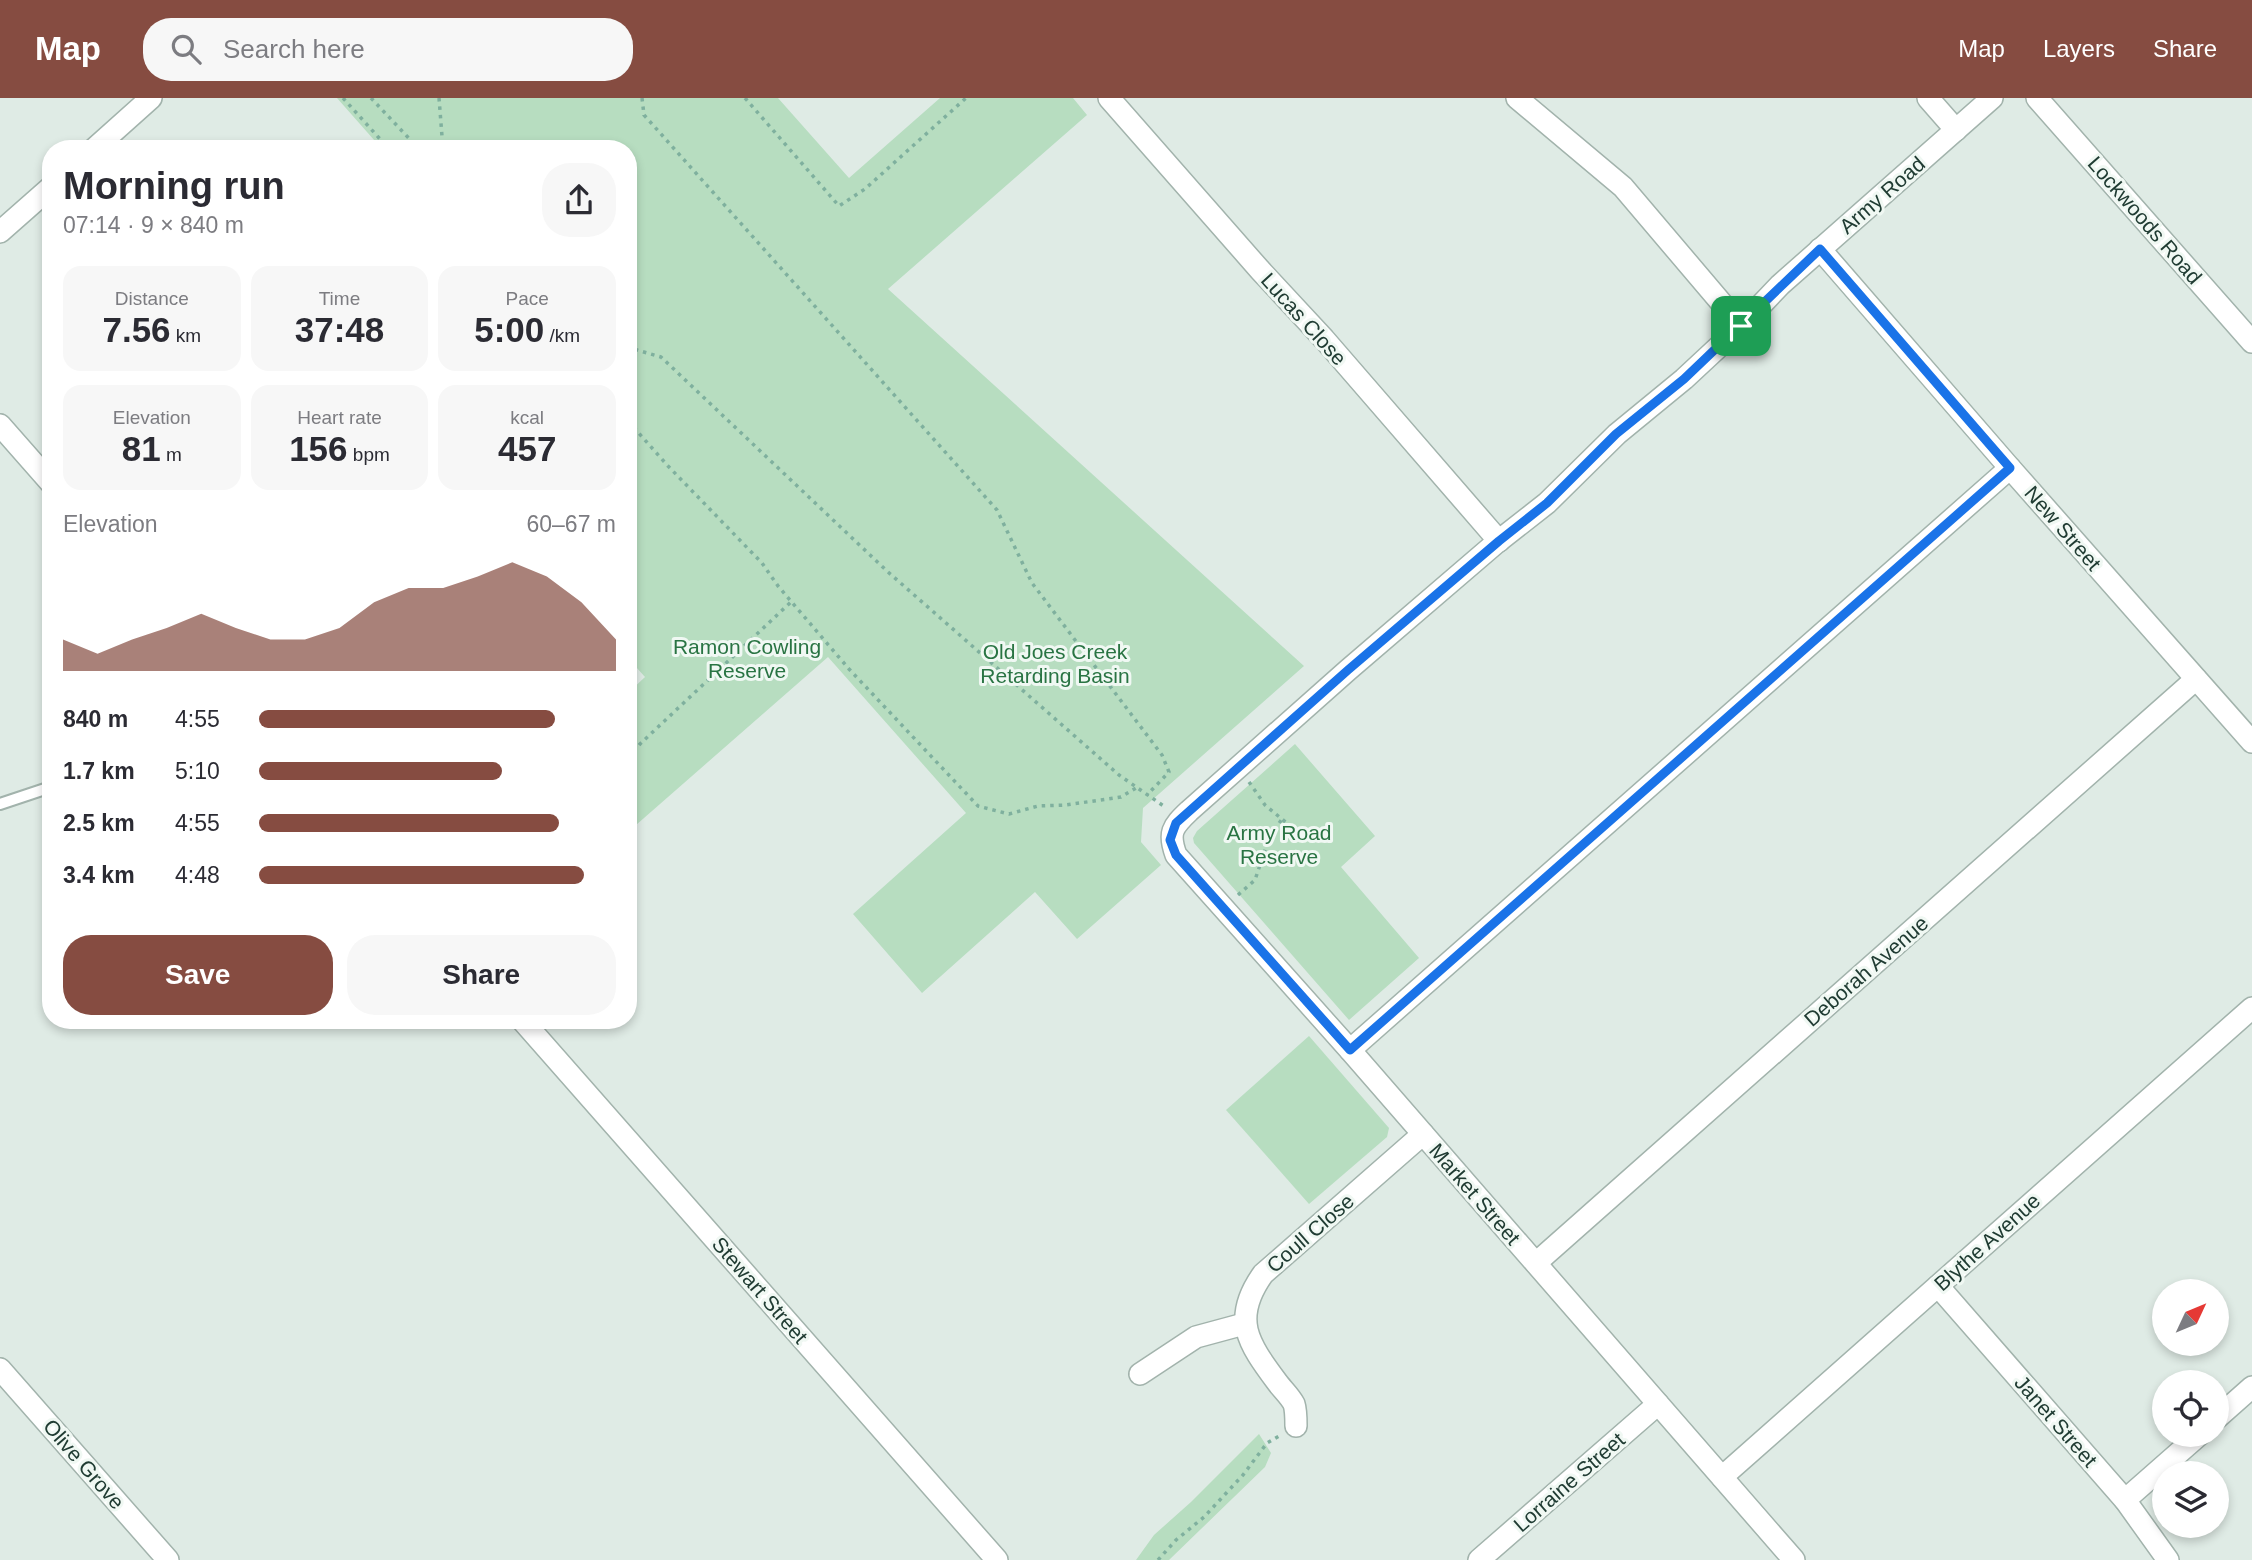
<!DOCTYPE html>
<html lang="en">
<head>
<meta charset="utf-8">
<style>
	body { margin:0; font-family:Arial,sans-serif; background:#f7f7f7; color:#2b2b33; height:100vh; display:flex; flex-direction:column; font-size:26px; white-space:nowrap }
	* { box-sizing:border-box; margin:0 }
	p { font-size:23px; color:#7c7c81 }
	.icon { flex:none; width:38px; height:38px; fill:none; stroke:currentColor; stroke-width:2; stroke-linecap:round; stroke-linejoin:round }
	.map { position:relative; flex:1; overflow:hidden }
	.drawer { position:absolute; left:42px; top:42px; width:595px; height:889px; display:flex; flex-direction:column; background:#fff; border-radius:28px; box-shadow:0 4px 10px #0003 }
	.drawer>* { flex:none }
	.needle { width:46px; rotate:46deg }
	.controls { position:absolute; left:2152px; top:1181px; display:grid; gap:14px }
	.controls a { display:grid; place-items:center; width:77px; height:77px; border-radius:50%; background:#fff; box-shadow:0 4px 10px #0003; font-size:35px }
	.pin { position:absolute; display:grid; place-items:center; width:60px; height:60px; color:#fff; margin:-30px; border-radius:14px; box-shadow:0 4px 10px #0006 }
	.round { display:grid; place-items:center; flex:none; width:74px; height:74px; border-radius:28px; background:#f7f7f7 }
	.summary { display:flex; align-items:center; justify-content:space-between; height:119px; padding:0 21px }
	h1 { font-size:38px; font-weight:700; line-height:52px }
	.stats { display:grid; grid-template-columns:repeat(3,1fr); gap:10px; height:119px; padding:7px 21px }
	.stats div { display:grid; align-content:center; border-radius:18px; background:#f7f7f7; text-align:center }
	.stats b { font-size:35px; font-weight:700 }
	.stats small { font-size:19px; font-weight:400 }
	.stats p { font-size:19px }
	.chart { height:196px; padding:14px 21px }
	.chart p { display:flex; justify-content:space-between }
	.chart svg { width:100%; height:126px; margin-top:7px; fill:#864c41; opacity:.7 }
	.button { display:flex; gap:14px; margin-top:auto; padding:14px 21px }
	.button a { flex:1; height:80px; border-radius:28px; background:#864c41; color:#fff; font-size:28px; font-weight:700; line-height:80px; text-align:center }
	.button a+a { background:#f7f7f7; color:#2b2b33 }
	ul { padding:0 21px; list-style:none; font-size:23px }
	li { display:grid; grid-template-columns:112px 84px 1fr; align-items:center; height:52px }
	li i { height:18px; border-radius:9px; background:#864c41 }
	header { display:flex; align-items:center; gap:42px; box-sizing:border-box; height:98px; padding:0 35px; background:#864c41; color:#fff }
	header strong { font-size:33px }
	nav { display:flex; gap:38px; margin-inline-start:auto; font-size:24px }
	.search { width:490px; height:63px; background:#f7f7f7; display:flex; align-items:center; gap:18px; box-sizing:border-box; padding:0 24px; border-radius:28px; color:#7c7c81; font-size:26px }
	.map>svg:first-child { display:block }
</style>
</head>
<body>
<header>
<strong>Map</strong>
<div class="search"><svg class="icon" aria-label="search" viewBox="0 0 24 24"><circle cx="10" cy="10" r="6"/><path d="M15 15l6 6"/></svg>Search here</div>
<nav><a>Map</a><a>Layers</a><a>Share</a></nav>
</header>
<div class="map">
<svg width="2252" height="1462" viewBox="0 0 2252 1462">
	<rect width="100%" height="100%" fill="#dfebe5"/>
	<g fill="#b7ddc0">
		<polygon points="337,0 778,0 849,80 940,0 1073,0 1087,17 888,191 1304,568 1143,710 1141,744 1161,767 1077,841 1035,794 922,895 853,816 966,715 828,559 628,734 628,595 645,579 628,560 628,51 382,51"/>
		<polygon points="1295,646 1375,738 1341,769 1419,860 1349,922 1194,745 1193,740 1197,733"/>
		<polygon points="1309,938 1389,1030 1387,1039 1309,1106 1226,1012"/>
		<polygon points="1259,1336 1271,1355 1265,1369 1169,1462 1136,1462 1154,1437 1191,1404"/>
	</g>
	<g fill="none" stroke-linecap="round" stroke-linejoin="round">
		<defs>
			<polyline id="lane" points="0,706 51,689"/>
			<g id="street">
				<polyline points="1109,0 1260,172 1324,241 1499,443"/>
				<polyline points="1517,0 1623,89 1741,228"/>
				<polyline points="1928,0 1956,32"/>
				<polyline points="2037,0 2252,244"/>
				<polyline points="94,51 151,0"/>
				<polyline points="0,134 51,89"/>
				<polyline points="1820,151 2010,370 2252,644"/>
				<polyline points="0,327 51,385"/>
				<polyline points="522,922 997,1462"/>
				<polyline points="1350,952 2010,370"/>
				<polyline points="1536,1165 2196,581"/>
				<polyline points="1938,1188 2125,1402 2168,1462"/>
				<polyline points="0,1271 168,1462"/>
				<polyline points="1140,1276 1196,1239 1244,1226"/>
				<polyline points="2217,1320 2252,1289"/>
				<path d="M1296,1328C1296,1321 1296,1312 1294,1306C1290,1298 1282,1291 1277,1284C1248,1245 1231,1221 1263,1176L1423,1036"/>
				<polyline points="1722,1379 2252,910"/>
				<polyline points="2125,1402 2199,1337"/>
				<polyline points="1479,1462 1658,1306"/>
				<path d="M1794,1462L1350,952L1176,757C1168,735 1172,729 1189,713L1348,572L1496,445L1547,405L1617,336L1684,281L1741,228L1780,187L1992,0"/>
			</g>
		</defs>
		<use href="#lane" stroke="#a2b3ac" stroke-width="14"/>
		<use href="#street" stroke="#a2b3ac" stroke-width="24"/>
		<g stroke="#7fb09e" stroke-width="3.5" stroke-dasharray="3.5 5" stroke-linecap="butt">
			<polyline points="343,0 389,51"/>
			<polyline points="371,0 419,51"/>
			<polyline points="439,0 443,51"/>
			<polyline points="642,0 644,17 997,412 1032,485 1162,657 1169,674 1147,697"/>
			<polyline points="745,0 839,108 865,91 966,0"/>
			<polyline points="628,246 637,252 661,259 888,474 1119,677 1165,709"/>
			<polyline points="628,323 668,368 762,465 778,488 849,571 978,708 1009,716 1038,708 1066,707 1121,699 1136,690"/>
			<polyline points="628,660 640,646 792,503"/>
			<polyline points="1249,684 1265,707 1307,742"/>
			<polyline points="1238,797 1255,782 1269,740 1282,721"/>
			<polyline points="1158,1462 1176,1442 1204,1419 1243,1377 1267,1345 1281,1337"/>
		</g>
		<use href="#lane" stroke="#fff" stroke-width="10"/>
		<use href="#street" stroke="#fff" stroke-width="21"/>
	</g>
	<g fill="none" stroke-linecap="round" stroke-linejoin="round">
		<defs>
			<polygon id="route" points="1820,151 2010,370 1350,952 1176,757 1170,742 1176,725 1348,572 1499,443 1547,405 1616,336 1684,281"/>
		</defs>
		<use href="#route" stroke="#fff" stroke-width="14"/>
		<use href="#route" stroke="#1a73e8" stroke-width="9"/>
	</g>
	<g text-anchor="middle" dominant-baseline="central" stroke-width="6" stroke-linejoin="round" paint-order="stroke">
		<g font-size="21" fill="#203c33" stroke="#f0f8f3">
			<text transform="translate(1882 97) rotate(-41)">Army Road</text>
			<text transform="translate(2145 122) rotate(49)">Lockwoods Road</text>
			<text transform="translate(1304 221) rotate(48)">Lucas Close</text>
			<text transform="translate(2063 430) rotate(49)">New Street</text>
			<text transform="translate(1866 873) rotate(-41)">Deborah Avenue</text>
			<text transform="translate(1475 1096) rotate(49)">Market Street</text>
			<text transform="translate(1310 1135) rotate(-41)">Coull Close</text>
			<text transform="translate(1987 1144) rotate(-42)">Blythe Avenue</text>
			<text transform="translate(760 1192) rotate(49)">Stewart Street</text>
			<text transform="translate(2056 1323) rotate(49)">Janet Street</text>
			<text transform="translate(84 1366) rotate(49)">Olive Grove</text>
			<text transform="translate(1569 1384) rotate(-41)">Lorraine Street</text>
		</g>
		<g font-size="21" fill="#297443" stroke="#f0f8f3">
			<text x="747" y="548">Ramon Cowling<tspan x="747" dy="24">Reserve</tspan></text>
			<text x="1055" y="553">Old Joes Creek<tspan x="1055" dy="24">Retarding Basin</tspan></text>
			<text x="1279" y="734">Army Road<tspan x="1279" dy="24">Reserve</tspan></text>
		</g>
	</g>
</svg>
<div class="controls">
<a><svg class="needle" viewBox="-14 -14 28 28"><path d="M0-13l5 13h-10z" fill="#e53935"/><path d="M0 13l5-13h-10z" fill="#7c7c81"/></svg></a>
<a><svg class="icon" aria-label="locate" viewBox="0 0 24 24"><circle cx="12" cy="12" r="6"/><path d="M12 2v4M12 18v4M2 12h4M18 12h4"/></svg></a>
<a><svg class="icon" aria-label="layers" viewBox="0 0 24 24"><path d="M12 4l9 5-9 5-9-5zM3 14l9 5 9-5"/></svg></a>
</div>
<div class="pin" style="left:1741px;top:228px;background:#1e9e55"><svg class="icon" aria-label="arrive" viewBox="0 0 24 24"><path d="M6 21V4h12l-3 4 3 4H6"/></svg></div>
<section class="drawer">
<div class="summary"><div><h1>Morning run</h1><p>07:14 · 9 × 840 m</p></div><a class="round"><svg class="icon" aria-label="share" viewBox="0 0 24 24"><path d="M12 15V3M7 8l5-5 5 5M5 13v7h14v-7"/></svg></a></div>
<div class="stats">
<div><p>Distance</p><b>7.56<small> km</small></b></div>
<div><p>Time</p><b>37:48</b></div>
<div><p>Pace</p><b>5:00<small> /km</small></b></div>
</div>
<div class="stats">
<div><p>Elevation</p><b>81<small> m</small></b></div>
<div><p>Heart rate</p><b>156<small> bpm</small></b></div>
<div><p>kcal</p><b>457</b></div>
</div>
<div class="chart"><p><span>Elevation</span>60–67 m</p>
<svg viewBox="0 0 160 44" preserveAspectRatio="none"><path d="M0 44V33L10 38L20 33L30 29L40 24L50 29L60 33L70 33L80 29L90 20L100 15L110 15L120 11L130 6L140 11L150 20L160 33V44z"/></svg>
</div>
<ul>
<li><b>840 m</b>4:55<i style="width:83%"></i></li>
<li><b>1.7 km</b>5:10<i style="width:68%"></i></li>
<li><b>2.5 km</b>4:55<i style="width:84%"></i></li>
<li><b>3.4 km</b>4:48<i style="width:91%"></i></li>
</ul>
<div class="button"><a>Save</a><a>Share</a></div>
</section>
</div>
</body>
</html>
